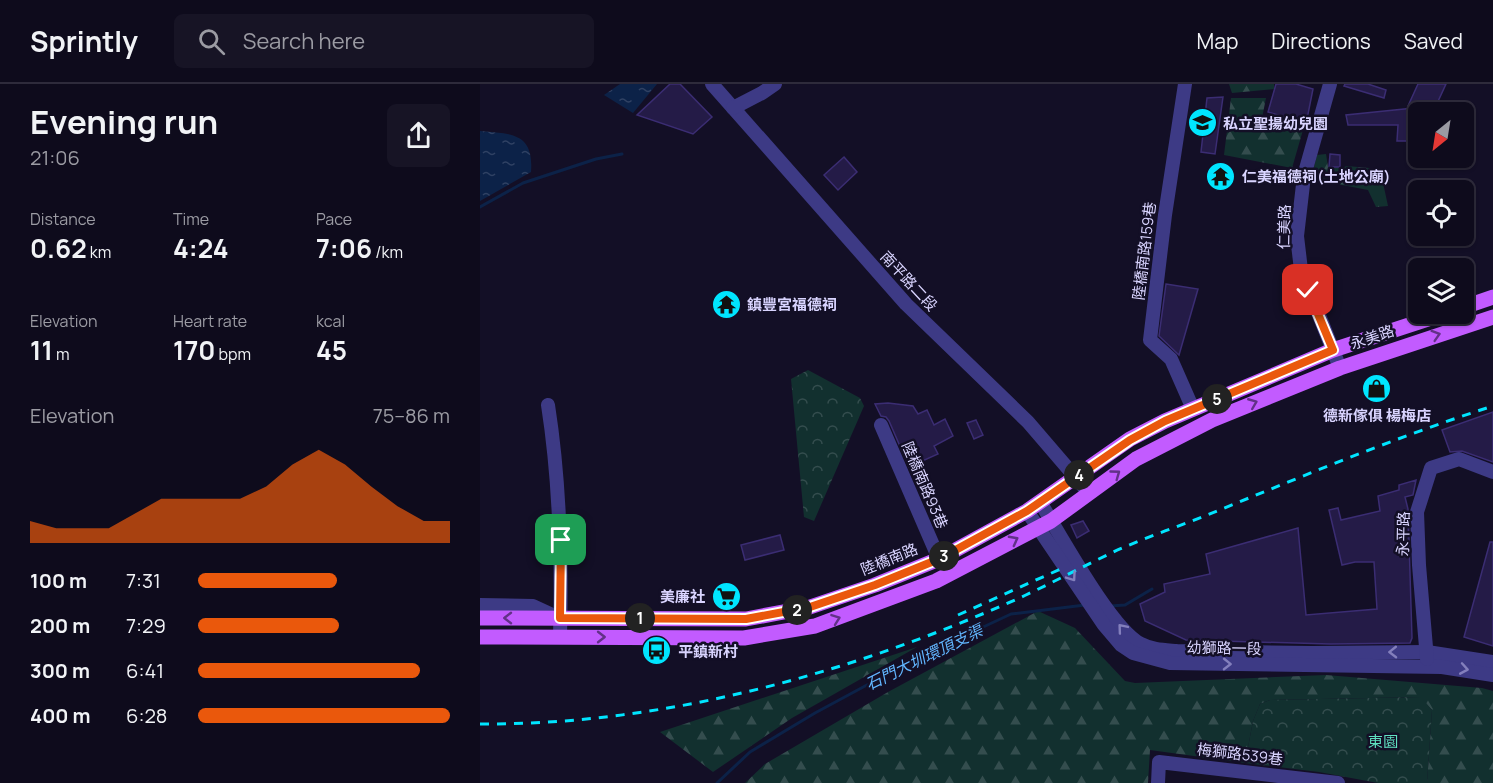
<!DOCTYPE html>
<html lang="en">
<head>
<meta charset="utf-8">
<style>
	body { margin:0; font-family:Manrope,"Noto Sans TC",sans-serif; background:#171425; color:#f1f3f6; height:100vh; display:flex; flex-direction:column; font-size:22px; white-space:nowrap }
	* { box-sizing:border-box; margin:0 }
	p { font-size:20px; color:#9b9ba3 }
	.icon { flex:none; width:33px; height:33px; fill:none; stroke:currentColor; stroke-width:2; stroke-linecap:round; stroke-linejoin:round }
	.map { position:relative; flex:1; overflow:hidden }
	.sheet { display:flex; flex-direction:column; background:#0e0b1c; width:480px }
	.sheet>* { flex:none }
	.needle { width:39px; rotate:210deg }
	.fabs { position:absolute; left:928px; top:18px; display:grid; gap:12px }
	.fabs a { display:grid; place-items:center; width:66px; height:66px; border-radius:9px; background:#0e0b1c; box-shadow:0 2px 4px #0004,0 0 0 2px #2e2b3b; font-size:30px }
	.pin { position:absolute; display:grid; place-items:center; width:51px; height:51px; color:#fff; margin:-26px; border-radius:12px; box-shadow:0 3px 9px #0006 }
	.km { position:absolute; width:30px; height:30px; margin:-15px; border-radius:50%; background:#222; color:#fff; font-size:16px; line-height:30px; text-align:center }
	.round { display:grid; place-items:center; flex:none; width:63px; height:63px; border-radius:9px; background:#171425 }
	.summary { display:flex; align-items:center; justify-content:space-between; height:102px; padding:0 30px }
	h1 { font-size:33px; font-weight:700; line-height:45px }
	.metrics { display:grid; grid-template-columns:repeat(3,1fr); gap:9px; height:102px; padding:6px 30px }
	.metrics div { display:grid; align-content:center }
	.metrics b { font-size:26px; font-weight:700 }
	.metrics small { font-size:16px; font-weight:400 }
	.metrics p { font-size:16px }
	.chart { height:168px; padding:12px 30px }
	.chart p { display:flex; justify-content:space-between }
	.chart svg { width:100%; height:108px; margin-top:6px; fill:#ea580c; opacity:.7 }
	ul { padding:0 30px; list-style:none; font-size:20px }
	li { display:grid; grid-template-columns:96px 72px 1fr; align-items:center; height:45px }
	li i { height:15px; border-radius:8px; background:#ea580c }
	header { display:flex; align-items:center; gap:36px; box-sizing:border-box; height:84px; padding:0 30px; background:#0e0b1c; border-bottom:2px solid #2e2b3b }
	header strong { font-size:28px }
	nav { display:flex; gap:33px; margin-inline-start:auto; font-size:21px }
	.search { width:420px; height:54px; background:#171425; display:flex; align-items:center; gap:15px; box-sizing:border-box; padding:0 21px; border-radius:9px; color:#9b9ba3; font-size:22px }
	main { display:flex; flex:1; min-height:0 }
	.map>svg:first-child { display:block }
</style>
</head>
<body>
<header>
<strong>Sprintly</strong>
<div class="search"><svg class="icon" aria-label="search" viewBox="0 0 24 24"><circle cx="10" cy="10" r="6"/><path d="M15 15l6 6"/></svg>Search here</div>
<nav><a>Map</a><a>Directions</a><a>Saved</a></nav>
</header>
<main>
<section class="sheet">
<div class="summary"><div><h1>Evening run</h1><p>21:06</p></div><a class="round"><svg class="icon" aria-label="share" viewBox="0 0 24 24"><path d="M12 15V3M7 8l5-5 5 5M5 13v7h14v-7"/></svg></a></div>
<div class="metrics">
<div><p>Distance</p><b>0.62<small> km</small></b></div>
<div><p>Time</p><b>4:24</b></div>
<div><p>Pace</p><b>7:06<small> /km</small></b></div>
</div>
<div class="metrics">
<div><p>Elevation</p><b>11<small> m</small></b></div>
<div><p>Heart rate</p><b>170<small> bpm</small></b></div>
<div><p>kcal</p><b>45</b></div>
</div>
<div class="chart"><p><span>Elevation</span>75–86 m</p>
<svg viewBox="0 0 160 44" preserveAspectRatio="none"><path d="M0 44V35L10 38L20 38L30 38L40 32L50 26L60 26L70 26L80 26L90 21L100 12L110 6L120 12L130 21L140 29L150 35L160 35V44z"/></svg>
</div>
<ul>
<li><b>100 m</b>7:31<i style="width:55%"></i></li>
<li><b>200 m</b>7:29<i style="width:56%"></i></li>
<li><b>300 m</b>6:41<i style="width:88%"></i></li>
<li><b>400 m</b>6:28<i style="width:100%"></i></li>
</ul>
</section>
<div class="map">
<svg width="1013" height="699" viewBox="0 0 1013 699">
	<defs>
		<pattern id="forest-firs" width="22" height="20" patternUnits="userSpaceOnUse" patternTransform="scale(1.5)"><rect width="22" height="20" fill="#12302f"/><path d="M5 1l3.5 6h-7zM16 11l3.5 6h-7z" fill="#344d4e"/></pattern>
		<pattern id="park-crowns" width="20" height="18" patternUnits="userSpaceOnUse" patternTransform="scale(1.5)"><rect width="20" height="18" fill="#12302f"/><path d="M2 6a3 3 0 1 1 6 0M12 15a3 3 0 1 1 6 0" fill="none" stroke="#344d4e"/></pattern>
		<pattern id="water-ripples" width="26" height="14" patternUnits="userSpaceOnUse" patternTransform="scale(1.5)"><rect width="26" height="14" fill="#0c2248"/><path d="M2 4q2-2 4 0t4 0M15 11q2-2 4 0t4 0" fill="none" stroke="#2f4163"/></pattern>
	</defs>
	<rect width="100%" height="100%" fill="#130f26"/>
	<g fill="url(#forest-firs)">
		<polygon points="749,0 794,0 794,5 752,9"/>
		<polygon points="751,14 786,14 782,34 823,46 812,84 744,71"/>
		<polygon points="846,70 848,83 861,84 867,82 900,85 908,122 896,123 888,106 857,100 832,91 837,71"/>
		<polygon points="558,527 595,544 645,597 655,599 846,591 1002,604 1013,607 1013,699 947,699 952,626 940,613 790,616 780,620 773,637 765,679 670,666 668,699 265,699 285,680 408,608"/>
		<polygon points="437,563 312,634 233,688 180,648"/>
	</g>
	<g fill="url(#park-crowns)">
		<polygon points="328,286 380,314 384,322 334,437 324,433 311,295"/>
		<polygon points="941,613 952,626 947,699 898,699 839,688 765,679 773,637 780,620 790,616"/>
	</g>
	<g fill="url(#water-ripples)">
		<polygon points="140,0 177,0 153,29 124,11"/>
		<path d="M0,47C31,50 54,48 51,88L0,117Z"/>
	</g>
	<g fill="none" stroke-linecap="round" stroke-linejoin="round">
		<g stroke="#0c2248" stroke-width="3">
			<polyline points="0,123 43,99 116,75 142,70"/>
			<polyline points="630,522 645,521 672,505"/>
			<polyline points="237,699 270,668 335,629 437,574 531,530 605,521"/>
		</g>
	</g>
	<g fill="#241b47" stroke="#3b2d73" stroke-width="1.5">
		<polygon points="190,0 200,0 232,33 213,50 157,31"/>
		<polygon points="796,0 816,0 833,5 826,40 788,28"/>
		<polygon points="865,0 888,0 906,6 904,14 864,2"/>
		<polygon points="938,0 966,0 954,26 939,20 939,53 937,57 917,57 918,41 868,41 866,31 934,24 928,22"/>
		<polygon points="743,13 735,70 721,68 727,14"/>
		<polygon points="850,70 860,71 860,83 849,83"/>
		<polygon points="364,73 377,88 358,106 344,91"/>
		<polygon points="960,74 986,74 965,84"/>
		<polygon points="739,82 750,93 742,101 731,91"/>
		<polygon points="686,200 718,205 699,271 679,252"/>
		<polygon points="247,212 253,218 246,227 240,221"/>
		<polygon points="408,319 433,322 438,330 447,326 454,341 465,335 473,352 454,362 458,370 429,383 409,337 406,333 401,332 395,320"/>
		<polygon points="1013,328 1013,378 982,367 970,368 962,346"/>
		<polygon points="496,336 503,351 494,355 487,339"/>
		<polygon points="936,396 933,411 925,413 928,425 932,554 930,559 850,560 706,556 665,537 660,520 685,508 684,500 730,490 726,470 818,444 826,531 897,525 894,478 875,478 862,481 849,426 858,424 861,436 900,427 898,412 919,406 919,401"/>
		<polygon points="603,437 609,447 597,454 591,441"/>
		<polygon points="300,451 304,466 265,476 261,461"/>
		<polygon points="1010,458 1013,458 1013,562 984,553"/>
	</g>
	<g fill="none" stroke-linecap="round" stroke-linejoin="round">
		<g stroke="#3d3a85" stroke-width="14">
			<polyline points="232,0 426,220 548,338 609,409"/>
			<polyline points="705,0 685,131 670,256 691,275 713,325"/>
			<polyline points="850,0 824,92 817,152 821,186 860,284"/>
			<polyline points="253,24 282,9 295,0"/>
			<path d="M68,321C80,398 82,475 80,553"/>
			<polyline points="401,341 459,475"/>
			<path d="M560,418C580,450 631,545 661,560C672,566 684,566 697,567L832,569L947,568L1013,578"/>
			<polyline points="547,427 624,541 641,561 653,569 690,579 962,583 1013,591"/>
			<polyline points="0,521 53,522 79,534"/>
			<polyline points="947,575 939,481 937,428 951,384 979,375 1013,388"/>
			<polyline points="678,699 679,678 858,699"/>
		</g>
		<g stroke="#c25bff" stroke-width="15">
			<polyline points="984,223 1013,213"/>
			<polyline points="0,534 266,535 330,523 395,501 459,475 547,427 650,355 685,337 853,266 963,230"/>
			<polyline points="0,553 264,554 335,542 456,497 571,437 656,375 732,336 860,284 1013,233"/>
		</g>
		<g stroke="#00e5ff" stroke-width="3" stroke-dasharray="9 8" stroke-linecap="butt">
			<polyline points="478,531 585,483"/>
			<path d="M0,640C185,641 367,590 535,516C566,502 596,486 627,471C662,454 701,442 737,427C828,390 919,352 1013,322"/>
		</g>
	</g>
	<defs><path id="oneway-chevron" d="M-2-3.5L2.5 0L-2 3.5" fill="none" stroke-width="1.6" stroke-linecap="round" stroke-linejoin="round" transform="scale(1.5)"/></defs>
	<g stroke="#623188">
		<use href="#oneway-chevron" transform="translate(956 251) rotate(-17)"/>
		<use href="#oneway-chevron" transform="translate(773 319) rotate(-22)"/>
		<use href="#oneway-chevron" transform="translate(636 390) rotate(-36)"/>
		<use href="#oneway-chevron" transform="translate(534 456) rotate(-28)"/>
		<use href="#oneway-chevron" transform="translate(28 534) rotate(180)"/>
		<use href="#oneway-chevron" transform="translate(356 535) rotate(-20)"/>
		<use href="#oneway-chevron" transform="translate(121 553)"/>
	</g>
	<g stroke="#837fbc">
		<use href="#oneway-chevron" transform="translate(592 493) rotate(55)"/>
		<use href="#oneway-chevron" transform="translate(642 544) rotate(-130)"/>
		<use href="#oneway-chevron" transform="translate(913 568) rotate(179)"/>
		<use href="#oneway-chevron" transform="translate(747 580) rotate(1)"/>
		<use href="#oneway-chevron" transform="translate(984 585) rotate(10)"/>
	</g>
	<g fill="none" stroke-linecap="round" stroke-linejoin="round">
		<defs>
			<polyline id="route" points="81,456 80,534 266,535 330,523 395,501 459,475 547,427 650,356 685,337 853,266 828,206"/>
		</defs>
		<use href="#route" stroke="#fff" stroke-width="12"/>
		<use href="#route" stroke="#ea580c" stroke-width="8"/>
	</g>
	<defs>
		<symbol id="school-disc" viewBox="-11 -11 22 22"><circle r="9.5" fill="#00e5ff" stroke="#130f26"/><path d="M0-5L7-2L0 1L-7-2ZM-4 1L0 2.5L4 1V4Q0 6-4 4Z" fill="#111"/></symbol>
		<symbol id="temple-disc" viewBox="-11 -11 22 22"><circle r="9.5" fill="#00e5ff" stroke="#130f26"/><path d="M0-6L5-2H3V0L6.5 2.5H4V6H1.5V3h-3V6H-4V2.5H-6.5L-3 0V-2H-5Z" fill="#111"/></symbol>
		<symbol id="shop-disc" viewBox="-11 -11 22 22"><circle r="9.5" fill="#00e5ff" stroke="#130f26"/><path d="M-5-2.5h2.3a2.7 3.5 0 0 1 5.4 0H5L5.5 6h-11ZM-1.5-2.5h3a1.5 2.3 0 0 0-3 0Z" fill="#111"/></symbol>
		<symbol id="supermarket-disc" viewBox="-11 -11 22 22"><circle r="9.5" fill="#00e5ff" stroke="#130f26"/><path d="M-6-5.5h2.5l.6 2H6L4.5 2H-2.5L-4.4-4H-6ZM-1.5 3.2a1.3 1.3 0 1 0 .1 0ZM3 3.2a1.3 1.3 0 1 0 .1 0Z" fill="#111"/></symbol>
		<symbol id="bus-disc" viewBox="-11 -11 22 22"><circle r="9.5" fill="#00e5ff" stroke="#130f26"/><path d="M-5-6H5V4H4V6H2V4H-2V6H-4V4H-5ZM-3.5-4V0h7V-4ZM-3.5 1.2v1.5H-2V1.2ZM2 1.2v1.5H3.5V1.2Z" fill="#111"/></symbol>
	</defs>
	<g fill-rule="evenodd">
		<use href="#school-disc" x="706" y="22" width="33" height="33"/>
		<use href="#temple-disc" x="724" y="76" width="33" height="33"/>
		<use href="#temple-disc" x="230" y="204" width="33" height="33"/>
		<use href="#shop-disc" x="880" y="288" width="33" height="33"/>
		<use href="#supermarket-disc" x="230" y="496" width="33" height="33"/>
		<use href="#bus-disc" x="160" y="550" width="33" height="33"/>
	</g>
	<g text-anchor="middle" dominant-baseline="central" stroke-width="5" stroke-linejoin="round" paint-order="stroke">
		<g font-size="15" font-weight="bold" fill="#d9d4ff" stroke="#130f26" text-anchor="start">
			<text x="743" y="39">私立聖揚幼兒園</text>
			<text x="762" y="92">仁美福德祠(土地公廟)</text>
			<text x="267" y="220">鎮豐宮福德祠</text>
			<text x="897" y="331" text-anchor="middle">德新傢俱 楊梅店</text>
			<text x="225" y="512" text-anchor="end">美廉社</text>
			<text x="198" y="567">平鎮新村</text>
		</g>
		<g font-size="15" fill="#d9d4ff" stroke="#130f26">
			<text transform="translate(804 143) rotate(-89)">仁美路</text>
			<text transform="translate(664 167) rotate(-83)">陸橋南路159巷</text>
			<text transform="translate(429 197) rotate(47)">南平路二段</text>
			<text transform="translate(892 253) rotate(-19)">永美路</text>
			<text transform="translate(445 401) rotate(67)">陸橋南路93巷</text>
			<text transform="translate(923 450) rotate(-89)">永平路</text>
			<text transform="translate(409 475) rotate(-22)">陸橋南路</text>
			<text transform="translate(744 564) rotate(1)">幼獅路一段</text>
			<text transform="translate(760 670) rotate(7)">梅獅路539巷</text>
		</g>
		<g font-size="15" fill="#5fe0c0" stroke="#130f26">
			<text x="903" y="657">東園</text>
		</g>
		<g font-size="16" font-style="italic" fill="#62b6ff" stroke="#130f26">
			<text transform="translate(444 573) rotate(-26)">石門大圳環頂支渠</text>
		</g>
	</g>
</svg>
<div class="fabs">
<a><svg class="needle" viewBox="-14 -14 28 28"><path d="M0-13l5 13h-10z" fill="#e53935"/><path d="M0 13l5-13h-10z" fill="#9b9ba3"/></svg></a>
<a><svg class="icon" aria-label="locate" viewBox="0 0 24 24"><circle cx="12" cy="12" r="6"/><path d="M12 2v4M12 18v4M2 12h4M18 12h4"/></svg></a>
<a><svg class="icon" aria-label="layers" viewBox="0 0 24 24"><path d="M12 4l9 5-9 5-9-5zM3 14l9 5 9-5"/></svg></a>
</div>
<div class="pin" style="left:81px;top:456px;background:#1e9e55"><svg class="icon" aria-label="arrive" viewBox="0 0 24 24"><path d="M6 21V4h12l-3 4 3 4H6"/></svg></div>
<div class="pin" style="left:828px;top:206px;background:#d93025"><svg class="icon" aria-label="check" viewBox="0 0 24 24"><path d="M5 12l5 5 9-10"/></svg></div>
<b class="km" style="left:160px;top:534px">1</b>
<b class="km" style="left:317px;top:526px">2</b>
<b class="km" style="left:464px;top:472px">3</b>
<b class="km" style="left:599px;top:391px">4</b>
<b class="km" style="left:737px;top:315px">5</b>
</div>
</main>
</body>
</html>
